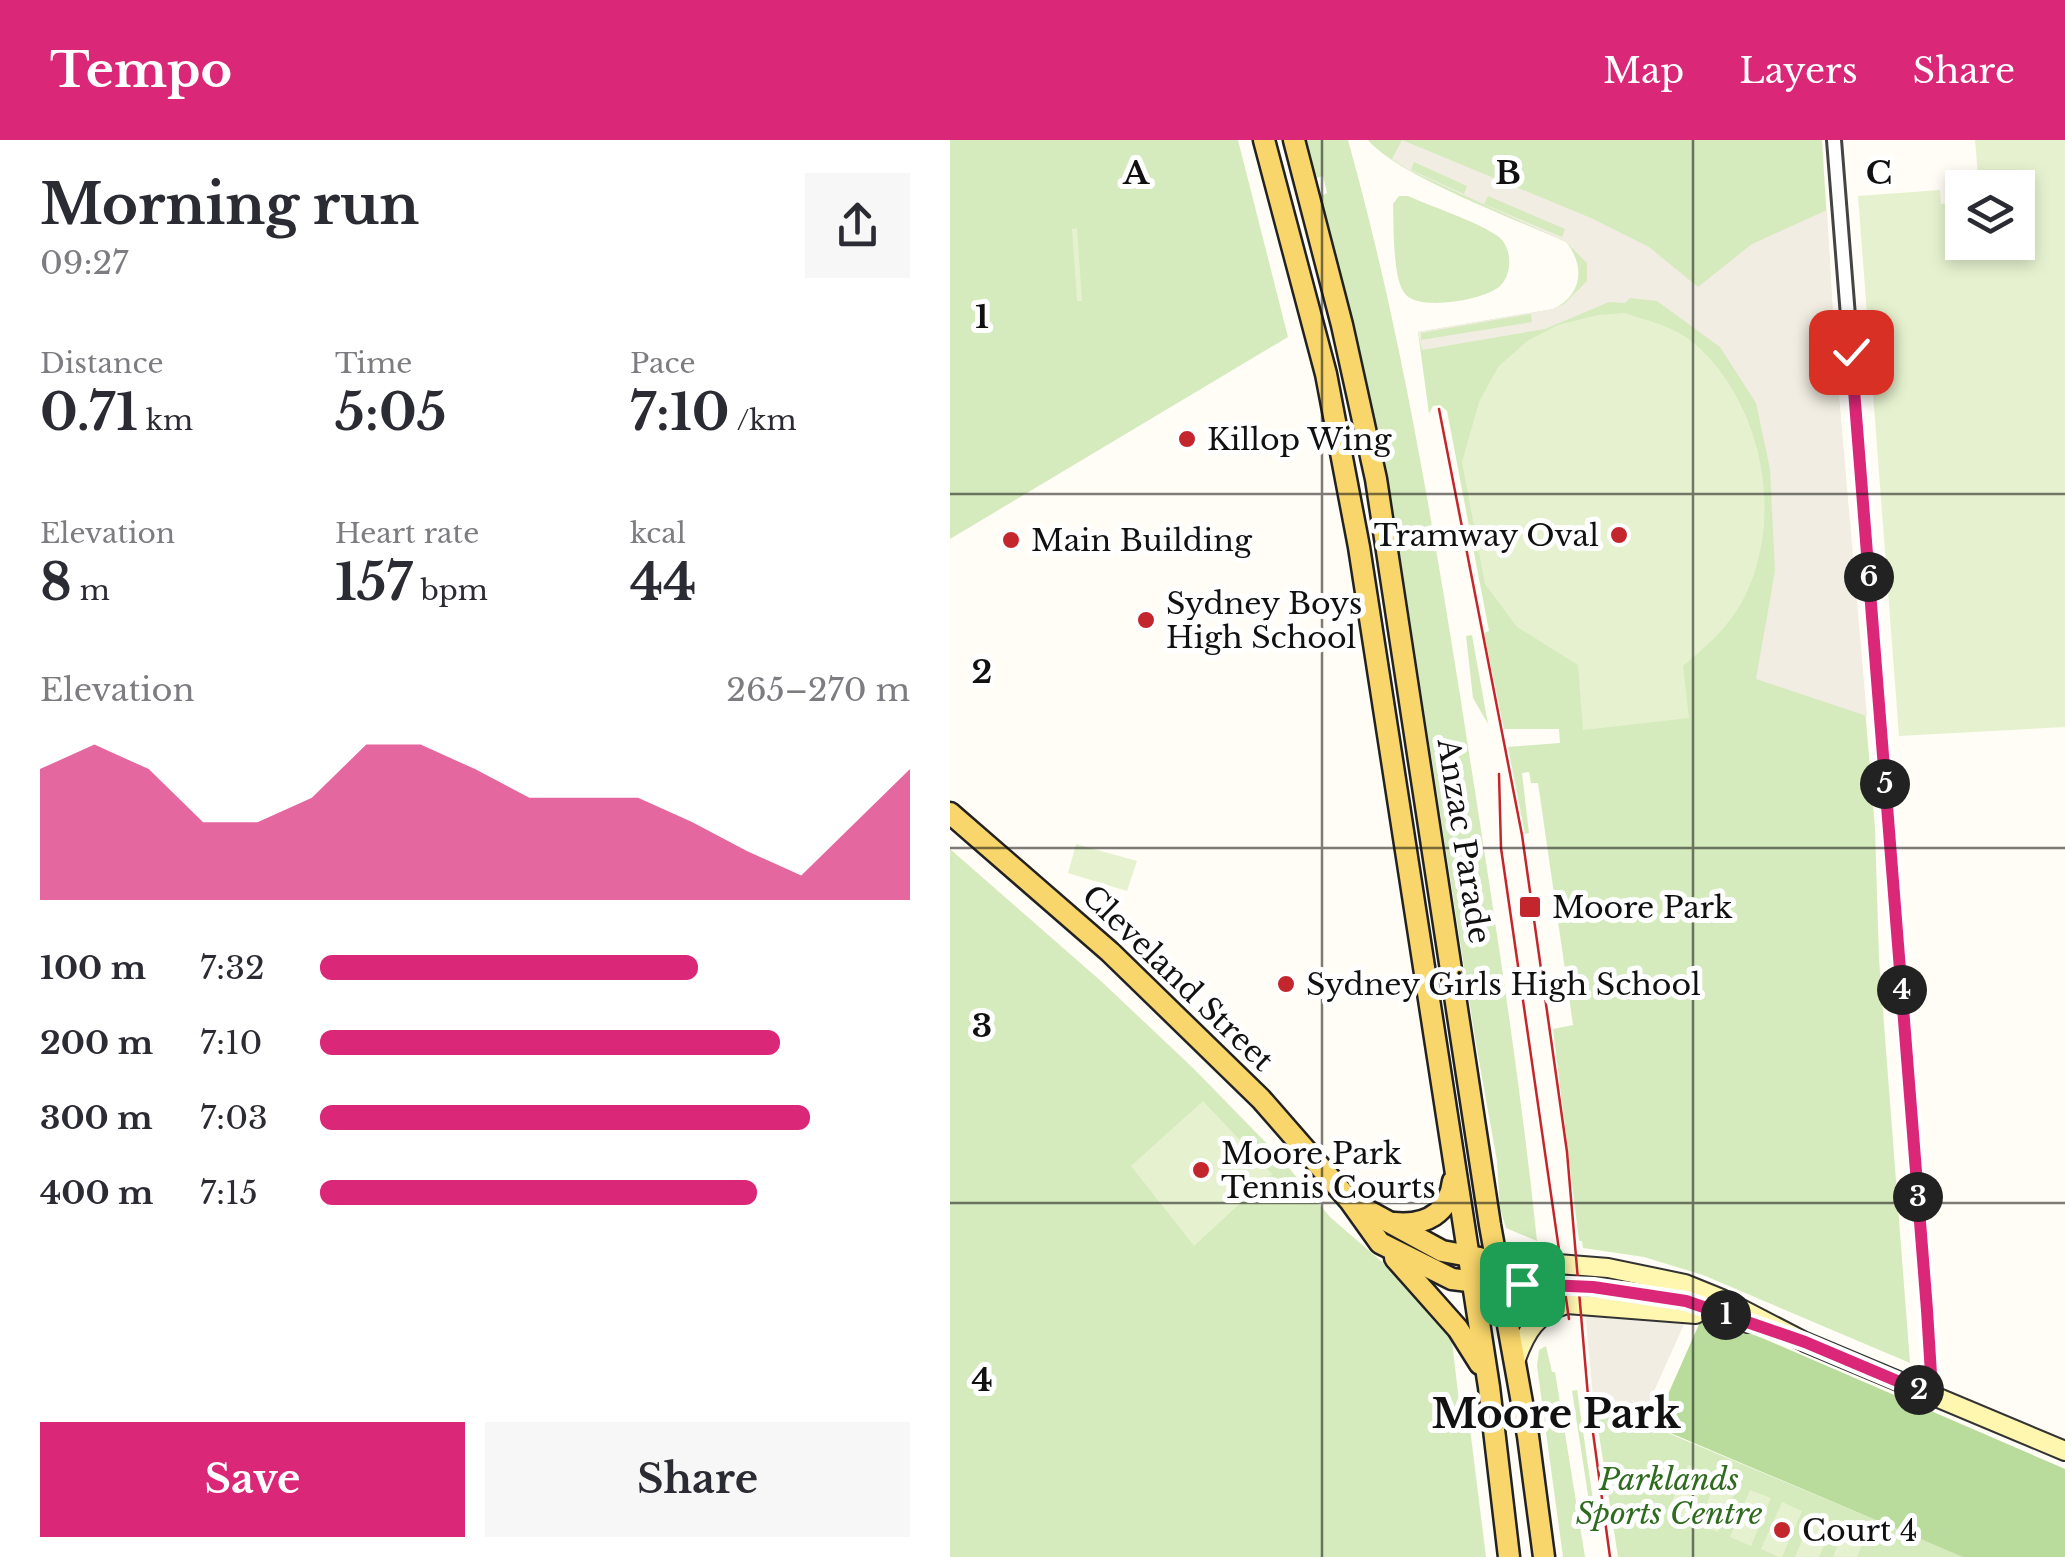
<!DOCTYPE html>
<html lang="en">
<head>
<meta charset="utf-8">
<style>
	body { margin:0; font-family:"Libre Baskerville",serif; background:#f7f7f7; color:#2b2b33; height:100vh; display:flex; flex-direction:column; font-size:38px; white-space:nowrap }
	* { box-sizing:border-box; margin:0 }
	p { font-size:32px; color:#7c7c81 }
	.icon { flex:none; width:55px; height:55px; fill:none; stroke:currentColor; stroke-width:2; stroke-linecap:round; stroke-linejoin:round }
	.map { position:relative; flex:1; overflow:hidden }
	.drawer { display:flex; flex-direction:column; background:#fff; width:950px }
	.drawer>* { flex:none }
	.fabs { position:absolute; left:995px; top:30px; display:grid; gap:20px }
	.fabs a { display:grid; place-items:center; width:90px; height:90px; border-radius:0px; background:#fff; box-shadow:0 5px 15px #0003; font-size:50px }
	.pin { position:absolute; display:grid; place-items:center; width:85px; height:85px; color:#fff; margin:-42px; border-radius:20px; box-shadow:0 5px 15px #0006 }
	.km { position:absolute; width:50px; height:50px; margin:-25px; border-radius:50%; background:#222; color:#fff; font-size:28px; line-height:50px; text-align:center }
	.round { display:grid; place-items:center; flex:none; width:105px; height:105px; border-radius:0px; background:#f7f7f7 }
	.head { display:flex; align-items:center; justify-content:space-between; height:170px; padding:0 40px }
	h1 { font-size:55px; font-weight:700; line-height:75px }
	.figures { display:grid; grid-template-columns:repeat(3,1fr); gap:15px; height:170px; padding:10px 40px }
	.figures div { display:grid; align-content:center }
	.figures b { font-size:50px; font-weight:700 }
	.figures small { font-size:28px; font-weight:400 }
	.figures p { font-size:28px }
	.chart { height:280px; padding:20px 40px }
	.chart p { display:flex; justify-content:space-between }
	.chart svg { width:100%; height:180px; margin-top:10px; fill:#db2777; opacity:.7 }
	.button { display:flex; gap:20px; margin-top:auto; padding:20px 40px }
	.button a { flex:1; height:115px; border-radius:0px; background:#db2777; color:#fff; font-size:40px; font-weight:700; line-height:115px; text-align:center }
	.button a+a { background:#f7f7f7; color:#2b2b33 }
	ul { padding:0 40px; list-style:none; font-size:32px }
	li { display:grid; grid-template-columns:160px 120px 1fr; align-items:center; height:75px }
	li i { height:25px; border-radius:12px; background:#db2777 }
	header { display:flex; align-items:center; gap:60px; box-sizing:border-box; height:140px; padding:0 50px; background:#db2777; color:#fff }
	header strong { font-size:48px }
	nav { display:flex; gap:55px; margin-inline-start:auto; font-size:35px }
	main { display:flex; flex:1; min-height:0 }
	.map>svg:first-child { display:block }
</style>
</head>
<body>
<header>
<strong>Tempo</strong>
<nav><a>Map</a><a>Layers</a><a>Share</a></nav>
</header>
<main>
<section class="drawer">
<div class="head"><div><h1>Morning run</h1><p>09:27</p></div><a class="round"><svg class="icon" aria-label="share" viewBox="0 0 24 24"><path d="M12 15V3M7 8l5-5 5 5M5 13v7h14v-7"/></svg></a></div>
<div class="figures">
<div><p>Distance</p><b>0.71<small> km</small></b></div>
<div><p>Time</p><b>5:05</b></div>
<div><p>Pace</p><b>7:10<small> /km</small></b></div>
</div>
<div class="figures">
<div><p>Elevation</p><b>8<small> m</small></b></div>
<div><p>Heart rate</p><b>157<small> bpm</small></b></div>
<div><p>kcal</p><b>44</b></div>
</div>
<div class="chart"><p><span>Elevation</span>265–270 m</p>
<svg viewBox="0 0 160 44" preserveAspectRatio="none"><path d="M0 44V12L10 6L20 12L30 25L40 25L50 19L60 6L70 6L80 12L90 19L100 19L110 19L120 25L130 32L140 38L150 25L160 12V44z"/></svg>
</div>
<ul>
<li><b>100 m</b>7:32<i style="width:64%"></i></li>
<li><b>200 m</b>7:10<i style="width:78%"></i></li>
<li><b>300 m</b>7:03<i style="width:83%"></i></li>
<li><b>400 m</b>7:15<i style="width:74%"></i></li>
</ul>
<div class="button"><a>Save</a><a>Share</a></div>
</section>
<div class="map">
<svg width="1115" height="1417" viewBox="0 0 1115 1417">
	<rect width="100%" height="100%" fill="#fffdf5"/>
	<g fill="#d5ebbd">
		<polygon points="0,0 288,0 338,197 0,399"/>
		<path d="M356,0H398C449,182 480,368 510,555C538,736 568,918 587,1101L556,1088L550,1068L547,1021L526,904L437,332L371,56L377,53L373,36L366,38Z"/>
		<path d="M418,0H872L885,211L925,688L929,819L960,1223L753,1135L694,1117L633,1108L632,1101H629L603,889L623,885L588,643H581L579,632L572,633L579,693L575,694L558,607L610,603L609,589H554L534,493L539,491L497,271L490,265L483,266L479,274L468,192L603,169C633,155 635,125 616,102C568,80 448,36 418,0Z"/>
		<path d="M449,56H458C482,67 529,82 549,97C555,102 558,110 559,117C560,128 558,138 550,146C535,160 471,171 456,155C442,141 444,85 443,64Z"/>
		<polygon points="522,495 538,584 523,558 516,496"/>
		<polygon points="0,709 152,842 242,927 328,1015 380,1077 446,1134 497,1157 512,1288 520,1289 536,1417 0,1417"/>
		<polygon points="596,1206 602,1232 605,1232 635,1417 613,1417 587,1226 589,1210"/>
		<polygon points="627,1250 644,1367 640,1368 622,1251"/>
		<polygon points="644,1262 1014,1417 668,1417"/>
	</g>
	<polygon fill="#b9dc9c" points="750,1182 780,1184 1115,1329 1115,1417 1013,1417 704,1286"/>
	<g fill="#e6f2cf">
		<polygon points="1025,0 1115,0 1115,587 949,596 908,56 990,50 991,64 1012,62 1012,102 1068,102 1068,48 1029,47"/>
		<polygon points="127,88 132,161 127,161 122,89"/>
		<path d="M674,173C697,180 725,187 744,203C813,263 835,377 794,458C779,487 757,506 733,526L739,578L633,590L628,525L567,487L535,444L512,322L529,262L548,227L577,201L608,185L648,175Z"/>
		<polygon points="126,704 187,721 177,751 118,733"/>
		<polygon points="253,961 322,1034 244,1106 181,1026"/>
		<polygon points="738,1325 759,1333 739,1379 718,1370"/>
		<polygon points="768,1336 788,1345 768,1392 748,1384"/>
		<polygon points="800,1350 821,1358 801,1406 780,1397"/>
		<polygon points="832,1362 852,1371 832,1417 829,1417 811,1409"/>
		<polygon points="862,1376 883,1385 869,1417 845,1417"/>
		<polygon points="894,1390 914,1399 907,1417 883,1417"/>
	</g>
	<g fill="#f1ede2" fill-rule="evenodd">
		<path d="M452,0L641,78L699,107L748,147L802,104L877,70L885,211L917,576L806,539L825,431L820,329L806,263L770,207L707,161L680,158L675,163L659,162L595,189L472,210L468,192L603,169L614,164L637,141V123L616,102L459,30L442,19ZM464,22L517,46L514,54L461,30ZM538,56L615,89L612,97L534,64ZM581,174L582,182L471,200V193Z"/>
		<polygon points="635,1171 735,1182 692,1278 643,1258"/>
	</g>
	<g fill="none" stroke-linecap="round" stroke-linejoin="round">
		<defs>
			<polyline id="street" points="884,0 977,1170 981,1234 978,1254"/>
			<g id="secondary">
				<polyline points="547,1119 658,1128 735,1144 772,1159 855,1202 1115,1311"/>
				<path d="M552,1143C609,1146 667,1146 723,1158C749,1163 773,1175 798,1183"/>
				<path d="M566,1219C576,1191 587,1173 617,1164L746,1174"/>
			</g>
			<g id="primary">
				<polyline points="314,0 376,234 409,407 539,1247 559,1417"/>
				<polyline points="344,0 392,185 426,339 540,1085 578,1296 594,1417"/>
				<polyline points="0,673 160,812 311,959 400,1061 430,1103 502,1139 535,1143"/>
				<polyline points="402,1062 492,1111 530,1118"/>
				<path d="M444,1083C475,1086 499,1074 503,1041"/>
				<polyline points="445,1118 508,1189 530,1224"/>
			</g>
		</defs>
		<use href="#street" stroke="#444" stroke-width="18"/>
		<use href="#secondary" stroke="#333" stroke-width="22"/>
		<use href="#primary" stroke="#222" stroke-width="25"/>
		<use href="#street" stroke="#fff" stroke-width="12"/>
		<use href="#secondary" stroke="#fff6b0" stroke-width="18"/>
		<use href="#primary" stroke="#f9d66b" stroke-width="20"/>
		<g stroke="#c4262e" stroke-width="2.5">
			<polyline points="489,269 572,695 617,1012 638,1256 660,1417"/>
			<polyline points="549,634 551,708 619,1179"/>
		</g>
	</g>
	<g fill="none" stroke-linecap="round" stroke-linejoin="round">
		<defs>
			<polyline id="route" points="572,1144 643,1147 736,1161 855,1202 978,1254 981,1234 977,1170 901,212"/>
		</defs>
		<use href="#route" stroke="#fff" stroke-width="20"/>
		<use href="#route" stroke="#db2777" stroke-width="12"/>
	</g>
	<path fill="none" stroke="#111" stroke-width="2.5" stroke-opacity="0.55" d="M372,0V1417M743,0V1417M0,354H1115M0,708H1115M0,1063H1115"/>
	<g fill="#c4262e" stroke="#fff" stroke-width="4">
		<circle cx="237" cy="299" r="10"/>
		<circle cx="669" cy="395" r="10"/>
		<circle cx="61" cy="400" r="10"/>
		<circle cx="196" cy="480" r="10"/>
		<rect x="568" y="755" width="24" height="24" rx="5"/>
		<circle cx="336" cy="844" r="10"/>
		<circle cx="251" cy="1030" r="10"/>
		<circle cx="832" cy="1390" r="10"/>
	</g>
	<g text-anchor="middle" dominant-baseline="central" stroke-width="10" stroke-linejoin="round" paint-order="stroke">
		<g font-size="30" fill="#111" stroke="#fff" text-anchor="start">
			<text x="257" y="299">Killop Wing</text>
			<text x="649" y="395" text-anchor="end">Tramway Oval</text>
			<text x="81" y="400">Main Building</text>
			<text x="216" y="463">Sydney Boys<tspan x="216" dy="34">High School</tspan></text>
			<text x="602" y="767">Moore Park</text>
			<text x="356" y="844">Sydney Girls High School</text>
			<text x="271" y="1013">Moore Park<tspan x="271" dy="34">Tennis Courts</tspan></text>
			<text x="852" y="1390">Court 4</text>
		</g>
		<g font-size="30" fill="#111" stroke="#fff">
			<text transform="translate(514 701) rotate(81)">Anzac Parade</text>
			<text transform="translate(228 838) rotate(44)">Cleveland Street</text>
		</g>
		<g font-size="30" font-style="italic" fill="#2f6b1f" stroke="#fff">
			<text x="719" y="1339">Parklands<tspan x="719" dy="34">Sports Centre</tspan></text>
		</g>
		<g font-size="40" font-weight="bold" fill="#111" stroke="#fff">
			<text x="606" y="1274">Moore Park</text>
		</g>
	</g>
	<g font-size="32" text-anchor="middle" font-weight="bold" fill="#111" stroke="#fff" stroke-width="10" stroke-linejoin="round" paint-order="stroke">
		<text x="186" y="44">A</text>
		<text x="558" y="44">B</text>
		<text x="929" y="44">C</text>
		<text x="32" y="188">1</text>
		<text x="32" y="543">2</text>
		<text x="32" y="897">3</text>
		<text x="32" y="1251">4</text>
	</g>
</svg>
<div class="fabs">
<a><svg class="icon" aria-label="layers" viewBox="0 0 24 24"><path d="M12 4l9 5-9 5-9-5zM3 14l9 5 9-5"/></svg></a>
</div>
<div class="pin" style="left:572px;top:1144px;background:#1e9e55"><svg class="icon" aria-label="arrive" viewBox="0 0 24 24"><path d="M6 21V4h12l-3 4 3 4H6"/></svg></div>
<div class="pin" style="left:901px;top:212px;background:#d93025"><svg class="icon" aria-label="check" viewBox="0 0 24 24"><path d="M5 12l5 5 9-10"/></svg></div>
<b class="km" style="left:776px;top:1175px">1</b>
<b class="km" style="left:969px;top:1250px">2</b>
<b class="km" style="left:968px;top:1057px">3</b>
<b class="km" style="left:952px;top:850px">4</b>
<b class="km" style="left:935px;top:644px">5</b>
<b class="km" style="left:919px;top:437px">6</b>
</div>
</main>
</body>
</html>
